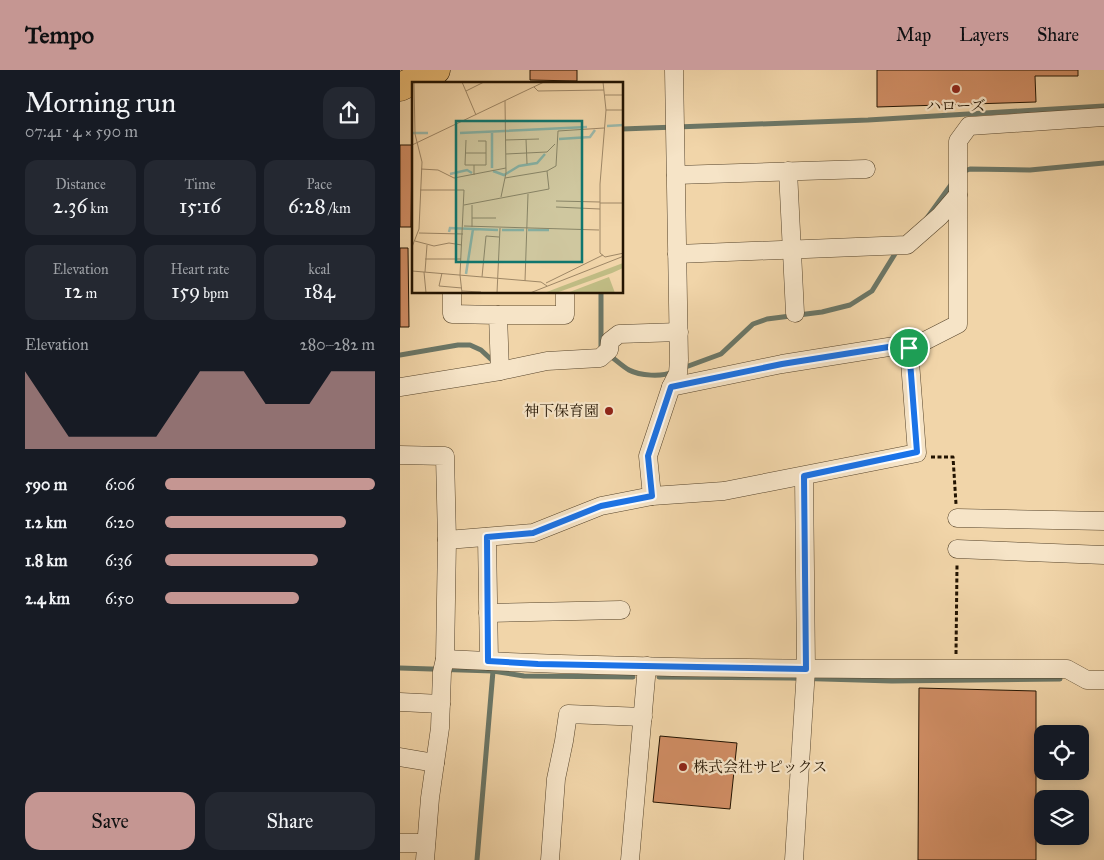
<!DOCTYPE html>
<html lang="en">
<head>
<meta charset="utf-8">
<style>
	body { margin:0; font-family:"IM FELL Great Primer","Noto Serif JP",serif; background:#242831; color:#f1f3f6; height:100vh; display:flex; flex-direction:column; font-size:19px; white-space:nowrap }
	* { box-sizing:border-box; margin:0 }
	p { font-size:16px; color:#9ea1a6 }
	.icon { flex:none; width:28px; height:28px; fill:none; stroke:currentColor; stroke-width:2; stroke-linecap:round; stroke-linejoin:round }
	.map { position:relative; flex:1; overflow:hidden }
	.details { display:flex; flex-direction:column; background:#171b24; width:400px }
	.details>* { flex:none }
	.tools { position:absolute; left:634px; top:655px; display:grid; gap:10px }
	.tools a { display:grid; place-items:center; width:55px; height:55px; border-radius:10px; background:#171b24; box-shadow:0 2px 12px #0003; font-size:25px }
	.pin { position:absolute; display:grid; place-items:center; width:42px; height:42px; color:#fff; margin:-21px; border:2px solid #fff; border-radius:50%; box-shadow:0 1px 5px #0007 }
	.round { display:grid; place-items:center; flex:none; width:52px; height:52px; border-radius:15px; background:#242831 }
	.head { display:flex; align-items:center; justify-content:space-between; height:85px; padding:0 25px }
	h1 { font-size:28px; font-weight:600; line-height:38px }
	.figures { display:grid; grid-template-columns:repeat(3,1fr); gap:8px; height:85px; padding:5px 25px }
	.figures div { display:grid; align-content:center; border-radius:12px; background:#242831; text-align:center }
	.figures b { font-size:21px; font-weight:600 }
	.figures small { font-size:14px; font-weight:400 }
	.figures p { font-size:14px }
	.chart { height:140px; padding:10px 25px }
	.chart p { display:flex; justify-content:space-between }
	.chart svg { width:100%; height:90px; margin-top:5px; fill:#c59692; opacity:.7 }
	.action { display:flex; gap:10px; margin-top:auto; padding:10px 25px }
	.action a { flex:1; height:58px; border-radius:15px; background:#c59692; color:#111; font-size:20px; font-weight:600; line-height:58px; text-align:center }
	.action a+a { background:#242831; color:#f1f3f6 }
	ul { padding:0 25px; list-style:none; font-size:16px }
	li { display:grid; grid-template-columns:80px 60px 1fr; align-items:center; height:38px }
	li i { height:12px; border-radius:6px; background:#c59692 }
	header { display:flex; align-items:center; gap:30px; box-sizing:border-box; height:70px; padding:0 25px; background:#c59692; color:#111 }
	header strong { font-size:24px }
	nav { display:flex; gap:28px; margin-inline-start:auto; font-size:18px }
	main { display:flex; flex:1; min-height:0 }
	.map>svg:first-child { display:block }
</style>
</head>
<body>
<header>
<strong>Tempo</strong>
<nav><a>Map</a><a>Layers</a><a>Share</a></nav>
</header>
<main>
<section class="details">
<div class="head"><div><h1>Morning run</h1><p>07:41 · 4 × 590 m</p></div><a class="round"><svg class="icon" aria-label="share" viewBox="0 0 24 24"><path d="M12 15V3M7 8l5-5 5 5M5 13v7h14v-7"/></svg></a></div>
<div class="figures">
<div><p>Distance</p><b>2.36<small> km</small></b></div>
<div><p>Time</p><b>15:16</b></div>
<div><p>Pace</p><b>6:28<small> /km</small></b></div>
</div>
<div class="figures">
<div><p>Elevation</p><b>12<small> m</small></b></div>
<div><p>Heart rate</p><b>159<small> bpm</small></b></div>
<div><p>kcal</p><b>184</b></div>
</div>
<div class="chart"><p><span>Elevation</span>280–282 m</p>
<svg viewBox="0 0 160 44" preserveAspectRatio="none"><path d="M0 44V6L10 22L20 38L30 38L40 38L50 38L60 38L70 22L80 6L90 6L100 6L110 22L120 22L130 22L140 6L150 6L160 6V44z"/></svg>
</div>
<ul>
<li><b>590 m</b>6:06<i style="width:100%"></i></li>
<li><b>1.2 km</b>6:20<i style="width:86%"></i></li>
<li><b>1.8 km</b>6:36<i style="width:73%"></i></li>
<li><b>2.4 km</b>6:50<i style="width:64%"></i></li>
</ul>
<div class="action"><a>Save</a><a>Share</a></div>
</section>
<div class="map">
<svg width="704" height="790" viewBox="0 0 704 790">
	<rect width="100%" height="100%" fill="#f1d5a9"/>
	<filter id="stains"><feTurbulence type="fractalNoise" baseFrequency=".004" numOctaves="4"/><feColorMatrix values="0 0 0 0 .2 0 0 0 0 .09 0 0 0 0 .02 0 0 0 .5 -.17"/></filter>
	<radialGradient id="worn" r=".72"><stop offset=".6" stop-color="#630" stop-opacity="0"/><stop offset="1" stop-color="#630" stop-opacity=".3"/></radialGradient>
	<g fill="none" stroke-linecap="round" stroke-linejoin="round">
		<g stroke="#6b7666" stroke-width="5">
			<polyline points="222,59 468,50 704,36"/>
			<polyline points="562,102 570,99 630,100 704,93"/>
			<polyline points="527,148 553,112"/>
			<polyline points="201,222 201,277"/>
			<polyline points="0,285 58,275 70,275 81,280 94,292"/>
			<path d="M209,285C216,290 222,296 229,300C240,306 262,307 273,302"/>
			<polyline points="283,298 321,284 353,254 367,249 422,242 450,235 472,221 498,179"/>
			<polyline points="0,598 93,601 124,606 233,607"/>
			<polyline points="259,607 390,608 492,611 660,609"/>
			<polyline points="77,790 93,601"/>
		</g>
	</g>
	<g fill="#d08d64" stroke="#221301">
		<polygon points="130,0 177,0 177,11 130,10"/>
		<polygon points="477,0 678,0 678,6 635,6 636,32 477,37"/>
		<polygon points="0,75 12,75 11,157 0,157"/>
		<polygon points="0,178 8,178 9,257 0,257"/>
		<polygon points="519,618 636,621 636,790 518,790"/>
		<polygon points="260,666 337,673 330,739 253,732"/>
	</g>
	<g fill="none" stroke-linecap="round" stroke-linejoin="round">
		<defs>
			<g id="street">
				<polyline points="388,101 395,243"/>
				<polyline points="276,105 466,99"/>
				<polyline points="277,184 507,175 540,146 558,125"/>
				<polyline points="52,222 52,244 98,245 100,301"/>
				<polyline points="98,245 165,245 165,222"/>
				<polyline points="0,317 100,301 147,291 200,288 209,280 210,271 219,264 279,262"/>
				<polyline points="271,317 382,294 501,275 509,279"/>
				<polyline points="0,385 45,386 47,470 45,589 42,602 40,658 30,728 25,790"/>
				<polyline points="252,426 248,386 271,317 278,303 279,290 274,0"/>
				<polyline points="557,448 704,451"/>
				<polyline points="87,467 89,591"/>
				<polyline points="47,470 133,463 201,436 252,426 324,421 517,383 509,279 558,254 558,71 569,56 704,47"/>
				<polyline points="557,479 704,485"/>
				<polyline points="88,543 221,540"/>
				<path d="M45,589C252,600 460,599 667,599L687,610H704"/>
				<polyline points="0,632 41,634"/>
				<polyline points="0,687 35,693"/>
				<polyline points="0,773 26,773"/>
				<polyline points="150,790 156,709 164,671 168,644 243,647"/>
				<polyline points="230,790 247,596"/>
				<polyline points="394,790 406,599 404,406"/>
			</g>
			<polyline id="highway" points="0,17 36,0"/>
		</defs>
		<use href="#street" stroke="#56442b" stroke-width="19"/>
		<use href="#highway" stroke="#221301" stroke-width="29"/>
		<g stroke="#221301" stroke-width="3" stroke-dasharray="4 2.5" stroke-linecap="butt">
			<polyline points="531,387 553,387 556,434"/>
			<polyline points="556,584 557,495"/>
		</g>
		<use href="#street" stroke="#f6e4c7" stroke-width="18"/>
		<use href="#highway" stroke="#e8ba74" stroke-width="28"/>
	</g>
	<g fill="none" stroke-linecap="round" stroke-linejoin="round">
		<defs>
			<polygon id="route" points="501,275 509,278 517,382 404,406 406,599 138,594 88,591 87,467 133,463 201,436 252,426 248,386 271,317 382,294"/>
		</defs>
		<use href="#route" stroke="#fff" stroke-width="10"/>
		<use href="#route" stroke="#1a73e8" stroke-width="6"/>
	</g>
	<g fill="#8f2418" stroke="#f6e4c7" stroke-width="2">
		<circle cx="556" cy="19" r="5"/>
		<circle cx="209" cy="341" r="5"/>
		<circle cx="283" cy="697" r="5"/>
	</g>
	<g text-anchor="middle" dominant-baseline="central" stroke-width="4.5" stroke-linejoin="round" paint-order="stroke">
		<g font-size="15" fill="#221301" stroke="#f6e4c7">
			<text x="556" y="36">ハローズ</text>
			<text x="199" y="341" text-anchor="end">神下保育園</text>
			<text x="293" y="697" text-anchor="start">株式会社サピックス</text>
		</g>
	</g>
	<g transform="translate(12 12)">
		<rect width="211" height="211" fill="#f1d5a9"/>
		<path d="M211,181V186L200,191L144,211H132ZM197,195L203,211H155Z" fill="#c0bc84"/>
		<path fill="none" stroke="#9bb8aa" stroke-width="2.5" d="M195,44L212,43M0,51H16M48,51L175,45M80,51V86M147,57L178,55L183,48M81,89L92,93L107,84L125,81L133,72M38,92L55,88L60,91M90,148H112M116,148H137M37,150L38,146L86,148M54,192L61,147"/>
		<path fill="none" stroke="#9e8766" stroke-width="1" d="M50,0L64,33M191,0L194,28L188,102V171L193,175L212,171M122,5L126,9L192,8M54,9L72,0M193,13H212M194,28H212M114,57L115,82M54,58L53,83H62V93M93,58L127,57M0,63L132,0M53,71H74M94,72L135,70L143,62M62,83H74V59H66M9,87L26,88L42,96L94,86M93,96L135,89M8,108H52L48,193L50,211M89,115L94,91L93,19M144,119L188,120M188,121H212M52,123L137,107L135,89L144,84L146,49L192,46M60,123V145M144,125L188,127M60,136H84M52,144L187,148M7,151L51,152M3,159L22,164L37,161L50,163M0,165L7,147L10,80L3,52L2,0M13,177H49M0,189L129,200L135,204M12,190L14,211M13,190L15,163M30,191L27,204L50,206M70,195L74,154L87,155M113,199L116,112M134,201L191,173M50,209L69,210M85,211L88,146M118,211L212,174"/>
		<path fill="#0f766e" fill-opacity="0.15" stroke="#0f766e" stroke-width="2.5" d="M44,39H170V180H44Z"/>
		<rect width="211" height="211" fill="none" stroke="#221301" stroke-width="2.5"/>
	</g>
	<rect width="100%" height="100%" filter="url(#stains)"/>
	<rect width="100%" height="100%" fill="url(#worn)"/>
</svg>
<div class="tools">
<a><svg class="icon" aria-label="locate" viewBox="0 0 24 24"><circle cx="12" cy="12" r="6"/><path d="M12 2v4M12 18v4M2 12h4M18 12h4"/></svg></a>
<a><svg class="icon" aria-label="layers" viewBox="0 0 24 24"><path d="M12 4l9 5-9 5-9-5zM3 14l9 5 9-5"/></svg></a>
</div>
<div class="pin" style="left:509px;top:278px;background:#1e9e55"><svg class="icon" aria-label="arrive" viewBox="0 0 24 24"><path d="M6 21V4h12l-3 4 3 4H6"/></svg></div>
</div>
</main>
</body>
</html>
